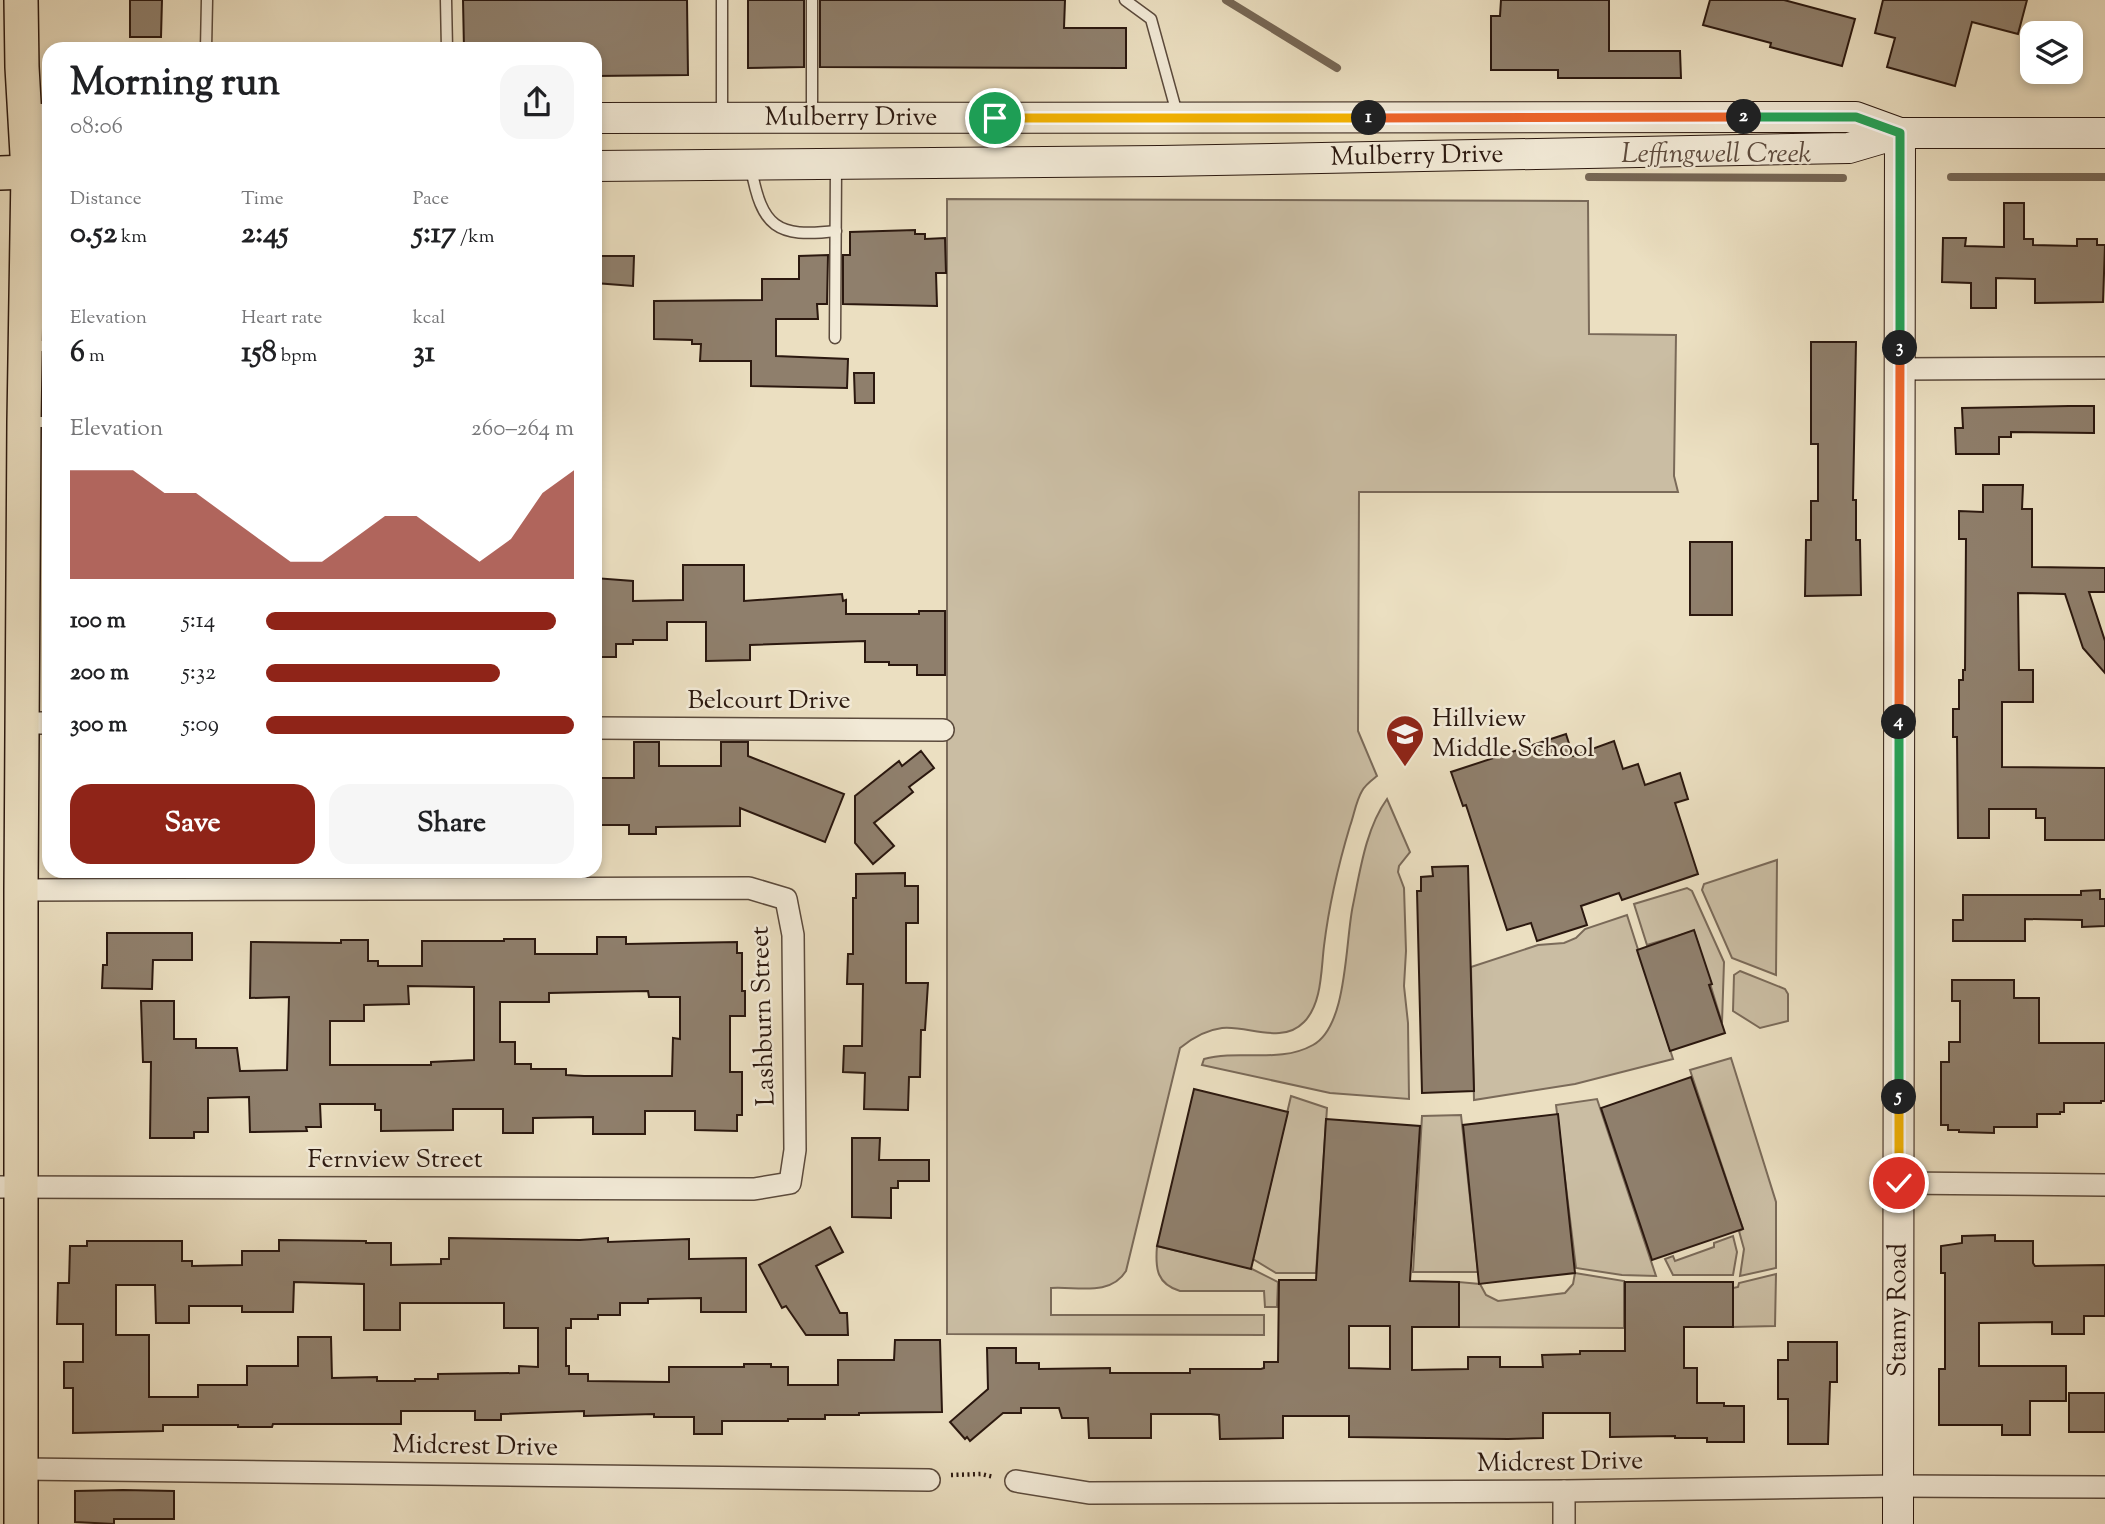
<!DOCTYPE html>
<html lang="en">
<head>
<meta charset="utf-8">
<style>
	body { margin:0; font-family:"Sorts Mill Goudy",serif; background:#f6f6f6; color:#202124; height:100vh; display:flex; flex-direction:column; font-size:26px; white-space:nowrap }
	* { box-sizing:border-box; margin:0 }
	p { font-size:23px; color:#757577 }
	.icon { flex:none; width:38px; height:38px; fill:none; stroke:currentColor; stroke-width:2; stroke-linecap:round; stroke-linejoin:round }
	.map { position:relative; flex:1; overflow:hidden }
	.details { position:absolute; left:42px; top:42px; width:560px; height:836px; display:flex; flex-direction:column; background:#fff; border-radius:21px; box-shadow:0 4px 10px #0003 }
	.details>* { flex:none }
	.tools { position:absolute; left:2020px; top:21px; display:grid; gap:14px }
	.tools a { display:grid; place-items:center; width:63px; height:63px; border-radius:14px; background:#fff; box-shadow:0 4px 10px #0003; font-size:35px }
	.pin { position:absolute; display:grid; place-items:center; width:60px; height:60px; color:#fff; margin:-30px; border:4px solid #fff; border-radius:50%; box-shadow:0 2px 7px #0007 }
	.km { position:absolute; width:35px; height:35px; margin:-18px; border-radius:50%; background:#222; color:#fff; font-size:19px; line-height:35px; text-align:center }
	.round { display:grid; place-items:center; flex:none; width:74px; height:74px; border-radius:21px; background:#f6f6f6 }
	.headline { display:flex; align-items:center; justify-content:space-between; height:119px; padding:0 28px }
	h1 { font-size:38px; font-weight:700; line-height:52px }
	.stats { display:grid; grid-template-columns:repeat(3,1fr); gap:10px; height:119px; padding:7px 28px }
	.stats div { display:grid; align-content:center }
	.stats b { font-size:30px; font-weight:700 }
	.stats small { font-size:19px; font-weight:400 }
	.stats p { font-size:19px }
	.chart { height:196px; padding:14px 28px }
	.chart p { display:flex; justify-content:space-between }
	.chart svg { width:100%; height:126px; margin-top:7px; fill:#8f2418; opacity:.7 }
	.action { display:flex; gap:14px; margin-top:auto; padding:14px 28px }
	.action a { flex:1; height:80px; border-radius:21px; background:#8f2418; color:#fff; font-size:28px; font-weight:700; line-height:80px; text-align:center }
	.action a+a { background:#f6f6f6; color:#202124 }
	ul { padding:0 28px; list-style:none; font-size:23px }
	li { display:grid; grid-template-columns:112px 84px 1fr; align-items:center; height:52px }
	li i { height:18px; border-radius:9px; background:#8f2418 }
	.map>svg:first-child { display:block }
</style>
</head>
<body>
<div class="map">
<svg width="2105" height="1524" viewBox="0 0 2105 1524">
	<rect width="100%" height="100%" fill="#ebdfc1"/>
	<filter id="stains"><feTurbulence type="fractalNoise" baseFrequency=".00286" numOctaves="4"/><feColorMatrix values="0 0 0 0 .2 0 0 0 0 .09 0 0 0 0 .02 0 0 0 .5 -.17"/></filter>
	<radialGradient id="worn" r=".72"><stop offset=".6" stop-color="#630" stop-opacity="0"/><stop offset="1" stop-color="#630" stop-opacity=".3"/></radialGradient>
	<g fill="#cabda3" stroke="#7a6a59" stroke-width="2">
		<path d="M947,199L1588,201L1589,334L1676,335L1674,476L1678,492H1359L1358,731L1377,776C1372,780 1365,785 1362,791C1356,801 1354,815 1350,826C1338,866 1329,905 1324,946C1321,970 1322,1004 1304,1022C1282,1045 1248,1025 1222,1028C1206,1030 1192,1038 1180,1048L1126,1271C1110,1297 1076,1286 1051,1288V1315H1264V1335L947,1334Z"/>
		<path d="M1387,799L1410,852L1399,866L1398,872L1404,888L1406,951L1404,986L1408,1023L1409,1099L1330,1093L1202,1065L1204,1059C1240,1049 1279,1064 1313,1045C1348,1026 1345,941 1353,905C1360,871 1366,828 1387,799Z"/>
		<polygon points="1777,860 1776,975 1732,958 1702,890 1704,884"/>
		<polygon points="1687,888 1692,891 1724,962 1722,1023 1694,931 1647,945 1634,904"/>
		<polygon points="1627,915 1673,1059 1575,1084 1474,1100 1471,967 1538,945 1564,943 1576,938 1585,929"/>
		<polygon points="1740,971 1785,989 1788,994 1788,1021 1760,1028 1733,1011 1734,975"/>
		<polygon points="1731,1058 1776,1202 1776,1268 1740,1276 1744,1249 1739,1231 1743,1229 1690,1070"/>
		<polygon points="1291,1096 1327,1108 1316,1273 1276,1273 1253,1259"/>
		<polygon points="1597,1099 1656,1276 1622,1275 1576,1268 1556,1105"/>
		<polygon points="1461,1115 1478,1272 1413,1272 1422,1116"/>
		<polygon points="1733,1236 1737,1252 1733,1275 1673,1275 1665,1259 1673,1256 1675,1261 1714,1247 1714,1243"/>
		<path d="M1157,1246L1250,1268L1278,1282L1277,1307H1265L1264,1291H1180C1157,1284 1155,1269 1157,1246Z"/>
		<polygon points="1575,1273 1624,1281 1624,1328 1459,1327 1459,1282 1480,1284 1486,1295 1498,1301 1565,1293 1573,1284"/>
		<polygon points="1776,1274 1775,1326 1733,1327 1733,1288 1738,1287 1739,1283"/>
	</g>
	<g fill="none" stroke-linecap="round" stroke-linejoin="round">
		<g stroke="#776755" stroke-width="8">
			<polyline points="1226,0 1337,68"/>
			<polyline points="1589,177 1843,178"/>
			<polyline points="1951,177 2105,177"/>
		</g>
	</g>
	<g fill="#8f7f6c" stroke="#2b180f" stroke-width="2" fill-rule="evenodd">
		<polygon points="130,0 162,0 161,37 130,37"/>
		<polygon points="463,0 687,0 688,75 595,76 595,49 464,49"/>
		<polygon points="748,0 804,0 804,67 748,68"/>
		<polygon points="820,0 1065,0 1064,28 1126,28 1126,68 820,67"/>
		<polygon points="1501,0 1609,0 1609,51 1680,51 1681,78 1558,78 1558,70 1491,70 1491,16 1500,16"/>
		<polygon points="1710,0 1784,0 1855,19 1842,66 1770,47 1771,43 1703,25"/>
		<polygon points="1883,0 2027,0 2018,34 1972,22 1955,86 1887,67 1895,38 1875,33"/>
		<polygon points="2004,203 2024,203 2024,239 2033,239 2033,245 2077,246 2077,239 2097,239 2097,245 2105,245 2103,302 2035,303 2035,279 1996,278 1996,308 1971,308 1971,283 1942,282 1943,238 1966,238 1965,246 2004,247"/>
		<polygon points="915,230 915,234 925,234 925,239 945,238 946,273 936,273 937,306 843,304 843,255 850,255 850,232"/>
		<polygon points="828,255 827,304 817,304 818,319 776,319 776,356 848,359 847,388 751,386 751,361 700,361 701,344 692,344 692,340 654,339 654,301 762,300 762,279 799,279 799,256"/>
		<polygon points="595,256 634,256 633,286 595,283"/>
		<polygon points="1811,342 1856,342 1853,500 1856,500 1856,540 1860,540 1861,595 1805,596 1806,540 1811,540 1811,501 1818,501 1818,444 1811,444"/>
		<polygon points="854,373 874,373 874,403 855,403"/>
		<polygon points="2069,406 2094,406 2094,433 2011,432 2011,437 1999,437 1999,454 1956,454 1955,428 1963,428 1962,408"/>
		<polygon points="1983,485 2023,485 2022,509 2032,509 2032,567 2105,568 2105,592 2089,592 2105,641 2105,673 2083,648 2065,594 2018,593 2019,670 2033,670 2033,702 2002,702 2002,767 2105,768 2105,840 2045,840 2045,818 2036,818 2036,809 1989,809 1989,838 1958,838 1957,737 1953,737 1953,709 1959,709 1959,680 1963,680 1963,670 1965,670 1966,539 1959,539 1959,511 1983,512"/>
		<rect x="1690" y="542" width="42" height="73"/>
		<polygon points="683,565 744,565 744,601 842,594 843,601 846,600 846,614 919,614 919,611 945,611 945,675 917,675 917,665 889,665 889,662 865,662 865,641 750,645 750,660 706,661 706,622 667,622 667,640 633,640 633,644 616,644 616,657 595,657 595,578 633,581 633,601 683,600"/>
		<polygon points="1566,734 1573,756 1614,741 1623,769 1638,764 1645,785 1680,773 1688,799 1675,803 1698,874 1622,900 1619,893 1581,906 1587,925 1537,941 1531,923 1507,930 1466,805 1463,806 1451,772"/>
		<polygon points="634,742 659,742 659,766 721,766 721,742 748,742 748,756 844,794 825,842 740,808 740,826 656,827 656,834 629,834 629,825 595,825 595,778 634,778"/>
		<polygon points="921,751 934,768 909,787 913,792 874,823 894,846 873,864 855,843 855,796 899,761 902,766"/>
		<polygon points="1468,866 1474,1091 1422,1093 1417,891 1421,891 1421,877 1433,876 1432,867"/>
		<polygon points="905,873 905,886 918,886 918,923 906,923 906,983 928,983 925,1030 921,1030 920,1077 909,1077 908,1110 864,1109 865,1073 843,1072 844,1046 862,1046 863,984 847,984 848,954 853,954 853,898 856,898 856,874"/>
		<polygon points="2100,890 2100,899 2105,899 2105,926 2082,927 2082,920 2025,919 2025,941 1953,941 1953,920 1963,920 1963,895 2081,895 2081,891"/>
		<polygon points="1694,930 1712,984 1709,985 1725,1033 1670,1051 1637,950"/>
		<polygon points="107,933 192,933 192,960 153,960 152,989 102,988 103,965 107,965"/>
		<path d="M597,937H626V944L737,942V953H742V991H745V1016H730V1072H742V1115H737V1131L695,1130V1111H645V1134H593V1117L533,1118V1133H503V1109H453V1130L381,1131V1110H375V1104H320L321,1127H306L307,1131L250,1132L249,1097L208,1098V1132H194V1138H150L151,1062H143L141,1001H174V1039H196V1048H237L240,1071L287,1070L289,997L250,998L251,942L341,943V940H368V961H378V966H422V941H504V939H535V954H597ZM408,986L474,987V1060L431,1062V1065H330V1021H364V1005L409,1004ZM648,991L649,997H680V1039L673,1038L672,1076H584L566,1075V1069H531V1064H515V1042H500V1002H549V993Z"/>
		<polygon points="1952,980 2014,980 2014,998 2039,998 2039,1043 2105,1043 2105,1101 2101,1101 2101,1103 2064,1103 2064,1112 2060,1112 2060,1114 2037,1114 2037,1127 1994,1127 1994,1133 1959,1132 1959,1130 1948,1130 1948,1125 1941,1125 1941,1062 1949,1062 1949,1042 1960,1042 1960,1001 1952,1001"/>
		<polygon points="1691,1077 1743,1229 1652,1260 1601,1108"/>
		<polygon points="1194,1089 1288,1112 1251,1269 1157,1246"/>
		<polygon points="1558,1114 1575,1273 1479,1284 1463,1125"/>
		<path d="M1326,1119L1420,1126L1410,1281L1459,1282V1327H1412V1370L1468,1369V1357H1500V1367H1543L1542,1355L1580,1354V1351H1625V1282H1733V1327H1684V1368H1697V1403H1724V1406H1744V1442H1707V1438H1675V1436L1610,1437V1413H1543V1438L1508,1439L1349,1437V1416H1283V1438L1220,1439L1219,1415L1211,1414H1151V1438H1089L1088,1418H1062L1059,1408H1021V1413H1003L970,1441L967,1437L965,1439L950,1422L988,1389L987,1348H1016V1363H1039V1369L1110,1368V1373H1190V1369H1261L1264,1368V1362H1278L1279,1280H1316ZM1349,1326H1390V1369L1349,1368Z"/>
		<polygon points="852,1138 880,1138 879,1160 929,1160 929,1181 898,1181 898,1188 891,1188 891,1218 852,1217"/>
		<polygon points="830,1227 843,1252 816,1266 840,1313 847,1313 848,1335 806,1335 786,1306 782,1308 759,1265"/>
		<polygon points="1995,1235 1995,1241 2033,1241 2033,1263 2035,1266 2105,1265 2105,1316 2084,1316 2084,1334 2052,1334 2052,1322 1979,1323 1979,1366 2066,1366 2066,1401 2030,1401 2030,1435 2002,1435 2002,1425 1939,1425 1939,1369 1945,1369 1945,1273 1941,1273 1941,1246 1962,1243 1962,1236"/>
		<path d="M449,1238L580,1240L608,1238V1242L689,1239V1259L746,1258V1312H701V1298L648,1299V1303H620V1315H598V1319H571V1328H566V1366H569V1374H588V1381L669,1382V1367H744V1364H771V1367H788V1385H838V1360H894L895,1340H940L942,1412L859,1413V1415H825V1419H788V1421H722V1434H694V1417H654V1414L584,1416V1411L501,1414V1420H475V1411H401V1424H273L272,1427H238V1425H163V1431L73,1433V1388H64V1362H83V1324H57L58,1283H69L70,1246H87V1241H182V1261H192V1266L242,1265V1251H279V1240L366,1241V1243H391V1265L441,1264V1259H449ZM294,1282L364,1284V1330H400V1303H504V1328H538V1367L519,1366V1373L438,1374V1379H415V1381H377V1377L332,1378L331,1337H298V1366H247V1385H198V1397H149V1335H116V1285H155L156,1323H189V1306H242V1312H293Z"/>
		<polygon points="1788,1342 1837,1342 1837,1382 1830,1382 1828,1444 1788,1444 1788,1399 1778,1399 1778,1360 1788,1360"/>
		<rect x="2069" y="1393" width="36" height="39"/>
		<polygon points="123,1490 174,1491 174,1519 114,1519 114,1524 75,1522 75,1491"/>
	</g>
	<g fill="none" stroke-linecap="round" stroke-linejoin="round">
		<defs>
			<g id="lane">
				<polyline points="446,0 447,49"/>
				<polyline points="1125,0 1151,19 1178,117"/>
				<polyline points="206,49 207,0"/>
				<polyline points="722,115 722,0"/>
				<polyline points="812,115 812,0"/>
				<path d="M751,168C762,227 776,238 836,231"/>
				<polyline points="835,338 836,166"/>
				<polyline points="28,346 49,346"/>
				<polyline points="27,422 49,422"/>
			</g>
			<g id="street">
				<polyline points="1900,369 2105,368"/>
				<polyline points="22,723 49,723"/>
				<polyline points="595,728 943,730"/>
				<polyline points="1899,1183 2105,1185"/>
				<polyline points="0,1187 754,1189 790,1183 795,1150 793,935 786,899 749,888 21,890"/>
				<polyline points="22,1469 929,1480"/>
				<polyline points="1016,1481 1089,1493 1564,1491 1898,1486 2105,1487"/>
				<polyline points="1564,1491 1564,1524"/>
			</g>
			<g id="secondary">
				<path id="s1" d="M595,118L1856,117L1900,133"/>
				<polyline points="26,119 49,119"/>
				<path id="s2" d="M595,166L1160,161L1849,148L1900,133H2105"/>
				<path id="s3" d="M1898,1524L1900,133"/>
			</g>
			<g id="primary">
				<polyline points="21,0 22,67 28,172 24,422 21,890 21,1524"/>
				<polyline points="0,173 28,172"/>
			</g>
		</defs>
		<use href="#lane" stroke="#5b4a3c" stroke-width="13"/>
		<use href="#street" stroke="#5b4a3c" stroke-width="24"/>
		<use href="#secondary" stroke="#2b180f" stroke-width="32"/>
		<use href="#primary" stroke="#2b180f" stroke-width="36"/>
		<polyline stroke="#2b180f" stroke-width="4.5" stroke-dasharray="2 3.5" stroke-linecap="butt" points="951,1475 981,1474 994,1477"/>
		<use href="#lane" stroke="#f2ead7" stroke-width="10"/>
		<use href="#street" stroke="#f2ead7" stroke-width="21"/>
		<use href="#secondary" stroke="#f2ead7" stroke-width="30"/>
		<use href="#primary" stroke="#ebdfc1" stroke-width="33"/>
	</g>
	<g fill="none" stroke-linecap="round" stroke-linejoin="round">
		<defs>
			<polyline id="split-1" points="995,118 1369,118"/>
			<polyline id="split-2" points="1369,118 1744,117"/>
			<polyline id="split-3" points="1744,117 1856,117 1900,133 1900,348"/>
			<polyline id="split-4" points="1899,722 1900,348"/>
			<polyline id="split-5" points="1899,1097 1899,722"/>
			<polyline id="split-6" points="1899,1183 1899,1097"/>
		</defs>
		<use href="#split-1" stroke="#fff" stroke-width="14"/>
		<use href="#split-2" stroke="#fff" stroke-width="14"/>
		<use href="#split-3" stroke="#fff" stroke-width="14"/>
		<use href="#split-4" stroke="#fff" stroke-width="14"/>
		<use href="#split-5" stroke="#fff" stroke-width="14"/>
		<use href="#split-6" stroke="#fff" stroke-width="14"/>
		<use href="#split-1" stroke="#f5b400" stroke-width="9"/>
		<use href="#split-2" stroke="#f0652b" stroke-width="9"/>
		<use href="#split-3" stroke="#22a559" stroke-width="9"/>
		<use href="#split-4" stroke="#f0652b" stroke-width="9"/>
		<use href="#split-5" stroke="#22a559" stroke-width="9"/>
		<use href="#split-6" stroke="#f5b400" stroke-width="9"/>
	</g>
	<defs>
		<symbol id="school-pin" viewBox="-11 -11 22 30"><path d="M0 17L-7.5 6A9.5 9.5 0 1 1 7.5 6Z" fill="#8f2418" stroke="#f2ead7"/><path d="M0-5L7-2L0 1L-7-2ZM-4 1L0 2.5L4 1V4Q0 6-4 4Z" fill="#fff"/></symbol>
	</defs>
	<g fill-rule="evenodd">
		<use href="#school-pin" x="1383" y="712" width="44" height="60"/>
	</g>
	<g text-anchor="middle" dominant-baseline="central" stroke-width="5" stroke-linejoin="round" paint-order="stroke">
		<g font-size="26" fill="#2b180f" stroke="#f2ead7">
			<text stroke="none"><textPath href="#s1" startOffset="256">Mulberry Drive</textPath></text>
			<text stroke="none"><textPath href="#s2" startOffset="822">Mulberry Drive</textPath></text>
			<text x="769" y="701">Belcourt Drive</text>
			<text transform="translate(764 1016) rotate(-92)">Lashburn Street</text>
			<text x="395" y="1160">Fernview Street</text>
			<text stroke="none"><textPath href="#s3" startOffset="214">Stamy Road</textPath></text>
			<text transform="translate(475 1447) rotate(1)">Midcrest Drive</text>
			<text transform="translate(1560 1463) rotate(-1)">Midcrest Drive</text>
		</g>
		<g font-size="26" fill="#2b180f" stroke="#f2ead7" text-anchor="start">
			<text x="1432" y="719">Hillview<tspan x="1432" dy="30">Middle School</tspan></text>
		</g>
		<g font-size="28" font-style="italic" fill="#5e4c3e" stroke="#f2ead7">
			<text x="1716" y="155">Leffingwell Creek</text>
		</g>
	</g>
	<rect width="100%" height="100%" filter="url(#stains)"/>
	<rect width="100%" height="100%" fill="url(#worn)"/>
</svg>
<div class="tools">
<a><svg class="icon" aria-label="layers" viewBox="0 0 24 24"><path d="M12 4l9 5-9 5-9-5zM3 14l9 5 9-5"/></svg></a>
</div>
<div class="pin" style="left:995px;top:118px;background:#1e9e55"><svg class="icon" aria-label="arrive" viewBox="0 0 24 24"><path d="M6 21V4h12l-3 4 3 4H6"/></svg></div>
<div class="pin" style="left:1899px;top:1183px;background:#d93025"><svg class="icon" aria-label="check" viewBox="0 0 24 24"><path d="M5 12l5 5 9-10"/></svg></div>
<b class="km" style="left:1369px;top:118px">1</b>
<b class="km" style="left:1744px;top:117px">2</b>
<b class="km" style="left:1900px;top:348px">3</b>
<b class="km" style="left:1899px;top:722px">4</b>
<b class="km" style="left:1899px;top:1097px">5</b>
<section class="details">
<div class="headline"><div><h1>Morning run</h1><p>08:06</p></div><a class="round"><svg class="icon" aria-label="share" viewBox="0 0 24 24"><path d="M12 15V3M7 8l5-5 5 5M5 13v7h14v-7"/></svg></a></div>
<div class="stats">
<div><p>Distance</p><b>0.52<small> km</small></b></div>
<div><p>Time</p><b>2:45</b></div>
<div><p>Pace</p><b>5:17<small> /km</small></b></div>
</div>
<div class="stats">
<div><p>Elevation</p><b>6<small> m</small></b></div>
<div><p>Heart rate</p><b>158<small> bpm</small></b></div>
<div><p>kcal</p><b>31</b></div>
</div>
<div class="chart"><p><span>Elevation</span>260–264 m</p>
<svg viewBox="0 0 160 44" preserveAspectRatio="none"><path d="M0 44V6L10 6L20 6L30 14L40 14L50 22L60 30L70 38L80 38L90 30L100 22L110 22L120 30L130 38L140 30L150 14L160 6V44z"/></svg>
</div>
<ul>
<li><b>100 m</b>5:14<i style="width:94%"></i></li>
<li><b>200 m</b>5:32<i style="width:76%"></i></li>
<li><b>300 m</b>5:09<i style="width:100%"></i></li>
</ul>
<div class="action"><a>Save</a><a>Share</a></div>
</section>
</div>
</body>
</html>
